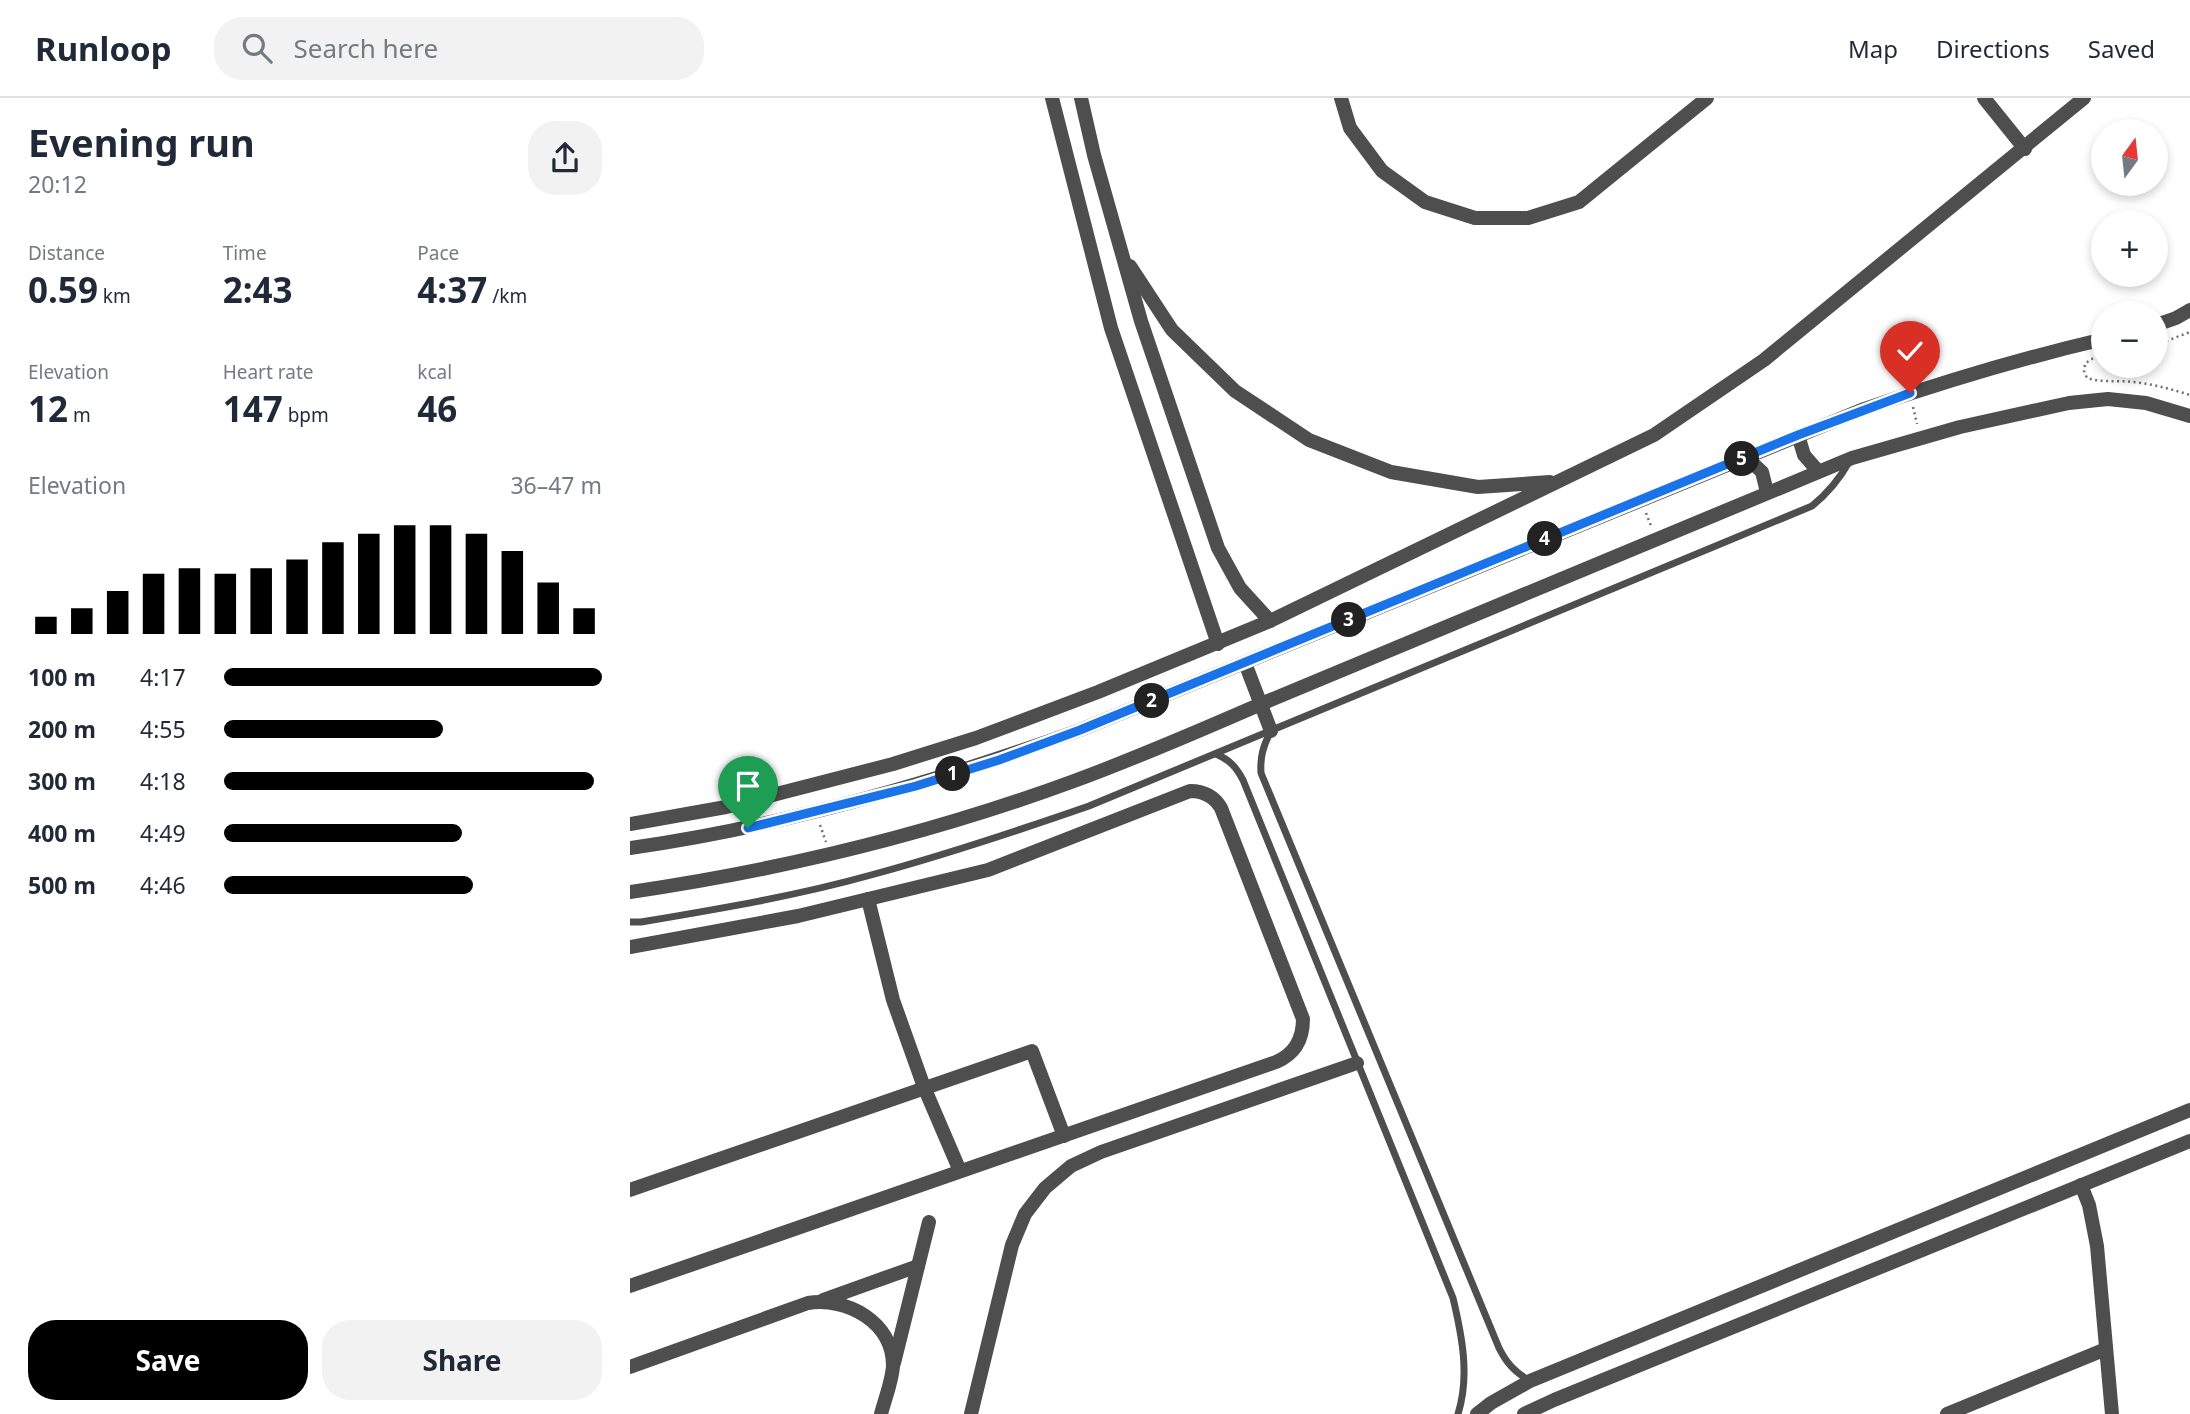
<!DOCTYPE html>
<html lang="en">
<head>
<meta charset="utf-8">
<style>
	body { margin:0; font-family:"Noto Sans",sans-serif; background:#f2f2f3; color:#1f2937; height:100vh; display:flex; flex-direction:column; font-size:26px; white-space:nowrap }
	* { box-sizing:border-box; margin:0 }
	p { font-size:23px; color:#747a83 }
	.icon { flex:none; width:38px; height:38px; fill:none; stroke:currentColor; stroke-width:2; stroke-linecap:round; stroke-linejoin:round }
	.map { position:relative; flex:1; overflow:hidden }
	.side { display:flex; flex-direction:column; background:#fff; width:630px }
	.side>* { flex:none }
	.needle { width:46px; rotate:15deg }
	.fabs { position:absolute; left:1461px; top:21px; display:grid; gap:14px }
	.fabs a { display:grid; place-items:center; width:77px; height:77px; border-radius:50%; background:#fff; box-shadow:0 4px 10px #0003; font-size:35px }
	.pin { position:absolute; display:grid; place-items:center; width:60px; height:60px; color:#fff; margin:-72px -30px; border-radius:50% 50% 50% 0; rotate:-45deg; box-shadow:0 0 7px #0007 }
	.pin .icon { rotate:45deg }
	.km { position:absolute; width:35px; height:35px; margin:-18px; border-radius:50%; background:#222; color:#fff; font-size:19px; line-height:35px; text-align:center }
	.round { display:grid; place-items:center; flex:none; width:74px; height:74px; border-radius:28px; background:#f2f2f3 }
	.head { display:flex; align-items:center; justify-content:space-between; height:119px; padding:0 28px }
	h1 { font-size:38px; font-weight:700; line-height:52px }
	.figures { display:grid; grid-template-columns:repeat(3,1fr); gap:10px; height:119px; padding:7px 28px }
	.figures div { display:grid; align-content:center }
	.figures b { font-size:35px; font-weight:700 }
	.figures small { font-size:19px; font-weight:400 }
	.figures p { font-size:19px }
	.chart { height:196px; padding:14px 28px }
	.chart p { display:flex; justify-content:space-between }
	.chart svg { width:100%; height:126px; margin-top:7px; stroke:#000; stroke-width:6 }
	.primary-button { display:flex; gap:14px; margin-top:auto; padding:14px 28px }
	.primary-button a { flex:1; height:80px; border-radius:28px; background:#000; color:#fff; font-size:28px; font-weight:700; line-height:80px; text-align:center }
	.primary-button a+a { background:#f2f2f3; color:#1f2937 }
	ul { padding:0 28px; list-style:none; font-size:23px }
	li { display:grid; grid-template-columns:112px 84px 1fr; align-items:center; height:52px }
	li i { height:18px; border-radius:9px; background:#000 }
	header { display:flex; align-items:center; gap:42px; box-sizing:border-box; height:98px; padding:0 35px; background:#fff; border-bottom:2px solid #e0e1e3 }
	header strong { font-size:33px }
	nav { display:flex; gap:38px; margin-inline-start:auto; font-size:24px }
	.search { width:490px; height:63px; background:#f2f2f3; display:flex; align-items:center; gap:18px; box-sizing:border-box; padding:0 24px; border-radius:28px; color:#747a83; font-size:26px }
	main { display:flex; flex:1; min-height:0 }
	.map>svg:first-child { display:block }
</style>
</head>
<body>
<header>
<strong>Runloop</strong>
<div class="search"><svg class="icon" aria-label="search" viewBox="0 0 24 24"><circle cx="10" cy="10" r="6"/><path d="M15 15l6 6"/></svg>Search here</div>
<nav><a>Map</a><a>Directions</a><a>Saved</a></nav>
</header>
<main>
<section class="side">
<div class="head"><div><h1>Evening run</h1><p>20:12</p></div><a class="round"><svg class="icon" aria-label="share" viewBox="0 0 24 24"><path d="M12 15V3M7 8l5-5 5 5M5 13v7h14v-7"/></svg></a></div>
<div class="figures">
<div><p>Distance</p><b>0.59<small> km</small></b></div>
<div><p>Time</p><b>2:43</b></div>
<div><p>Pace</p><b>4:37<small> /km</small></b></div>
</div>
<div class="figures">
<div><p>Elevation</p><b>12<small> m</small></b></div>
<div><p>Heart rate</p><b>147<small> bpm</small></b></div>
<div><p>kcal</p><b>46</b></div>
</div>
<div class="chart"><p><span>Elevation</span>36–47 m</p>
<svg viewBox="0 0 160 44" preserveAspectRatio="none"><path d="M5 44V38M15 44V35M25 44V29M35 44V23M45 44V21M55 44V23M65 44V21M75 44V18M85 44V12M95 44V9M105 44V6M115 44V6M125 44V9M135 44V15M145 44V26M155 44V35"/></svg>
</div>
<ul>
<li><b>100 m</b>4:17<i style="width:100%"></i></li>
<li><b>200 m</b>4:55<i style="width:58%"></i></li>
<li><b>300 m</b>4:18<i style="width:98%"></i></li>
<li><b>400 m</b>4:49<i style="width:63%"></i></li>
<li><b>500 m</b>4:46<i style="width:66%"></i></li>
</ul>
<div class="primary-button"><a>Save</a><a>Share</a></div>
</section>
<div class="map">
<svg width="1560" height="1316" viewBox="0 0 1560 1316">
	<rect width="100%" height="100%" fill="#fff"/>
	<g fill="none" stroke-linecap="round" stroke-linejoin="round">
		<g stroke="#707070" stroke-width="2.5" stroke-dasharray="2 3.5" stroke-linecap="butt">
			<polyline points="1526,247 1560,234"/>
			<path d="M1474,259L1461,261L1455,266L1454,273L1457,280C1472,285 1488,282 1503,284C1523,286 1541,291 1560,297"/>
			<polyline points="1283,309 1287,326"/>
			<polyline points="1016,415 1021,428"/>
			<polyline points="190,727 196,744"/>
		</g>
		<g stroke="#4e4e4e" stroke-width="7">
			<path d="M641,633C633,648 630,659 631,675L869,1250C877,1266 885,1274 900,1283"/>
			<path d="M586,656C600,662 606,669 613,682L823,1200C832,1238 840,1278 828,1316"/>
			<path d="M0,824H11C88,811 166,798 241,777C315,757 387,733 459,708L1182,408C1198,395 1209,382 1219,364"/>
		</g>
		<g stroke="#4e4e4e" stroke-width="14">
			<polyline points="422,0 481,230 588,546"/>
			<polyline points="451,0 464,57 511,223 588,450 610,490 640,523"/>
			<polyline points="711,0 720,30 752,73 795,104 845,120 898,120 949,104 1077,0"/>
			<polyline points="1354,0 1395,51"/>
			<polyline points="500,168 542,232 605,293 679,342 761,374 848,389 920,384"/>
			<polyline points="0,726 96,709 263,666 346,640 468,594 640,523 1024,337 1134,262 1454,0"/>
			<polyline points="238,801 263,902 294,989 330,1073"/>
			<path d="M0,849L168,818L358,772L560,693C574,693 584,698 591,710L673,921C673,941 665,956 646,964L0,1188"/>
			<polyline points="1451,1087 1459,1107 1467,1148 1482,1316"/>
			<polyline points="0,1092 402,953 434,1038"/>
			<polyline points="193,1202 288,1168"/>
			<polyline points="264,1265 299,1124"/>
			<path d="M0,1269L178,1205C217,1199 263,1224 263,1268C262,1283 255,1301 251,1316"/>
			<polyline points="341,1316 382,1147 395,1116 415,1090 441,1068 471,1054 727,965"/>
			<polyline points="847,1316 861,1305 900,1283 1560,1012"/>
			<polyline points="894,1316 924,1302 1560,1043"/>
			<polyline points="1317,1316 1476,1251"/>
		</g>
		<g stroke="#4e4e4e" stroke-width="14">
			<polyline points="1526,227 1546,220 1560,212"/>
			<polyline points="1168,337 1174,357 1188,373"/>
			<polyline points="1116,359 1132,374 1137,394"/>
			<polyline points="615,565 641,633"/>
			<path d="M0,750C155,728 304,685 450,632L1234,311C1313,284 1392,260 1474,241"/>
			<path d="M0,794C151,772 300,736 444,683C507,660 569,633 631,606L1222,360L1330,329L1439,305L1478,301L1516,305L1560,318"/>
		</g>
	</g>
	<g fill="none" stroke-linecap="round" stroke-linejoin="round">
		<defs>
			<polyline id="route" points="118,730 286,688 369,662 450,632 1168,337 1280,295"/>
		</defs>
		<use href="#route" stroke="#fff" stroke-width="14"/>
		<use href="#route" stroke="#1a73e8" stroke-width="9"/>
	</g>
</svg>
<div class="fabs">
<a><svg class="needle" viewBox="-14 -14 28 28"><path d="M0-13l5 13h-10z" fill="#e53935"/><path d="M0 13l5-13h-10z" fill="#747a83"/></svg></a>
<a>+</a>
<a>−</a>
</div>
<div class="pin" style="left:118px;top:730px;background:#1e9e55"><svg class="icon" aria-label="arrive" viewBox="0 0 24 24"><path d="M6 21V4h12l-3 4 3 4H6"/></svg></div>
<div class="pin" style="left:1280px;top:295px;background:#d93025"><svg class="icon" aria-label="check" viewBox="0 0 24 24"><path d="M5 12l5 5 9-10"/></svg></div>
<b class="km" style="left:323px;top:676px">1</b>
<b class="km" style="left:522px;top:603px">2</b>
<b class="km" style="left:719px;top:522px">3</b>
<b class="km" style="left:915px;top:441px">4</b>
<b class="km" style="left:1112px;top:361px">5</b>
</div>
</main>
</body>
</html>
